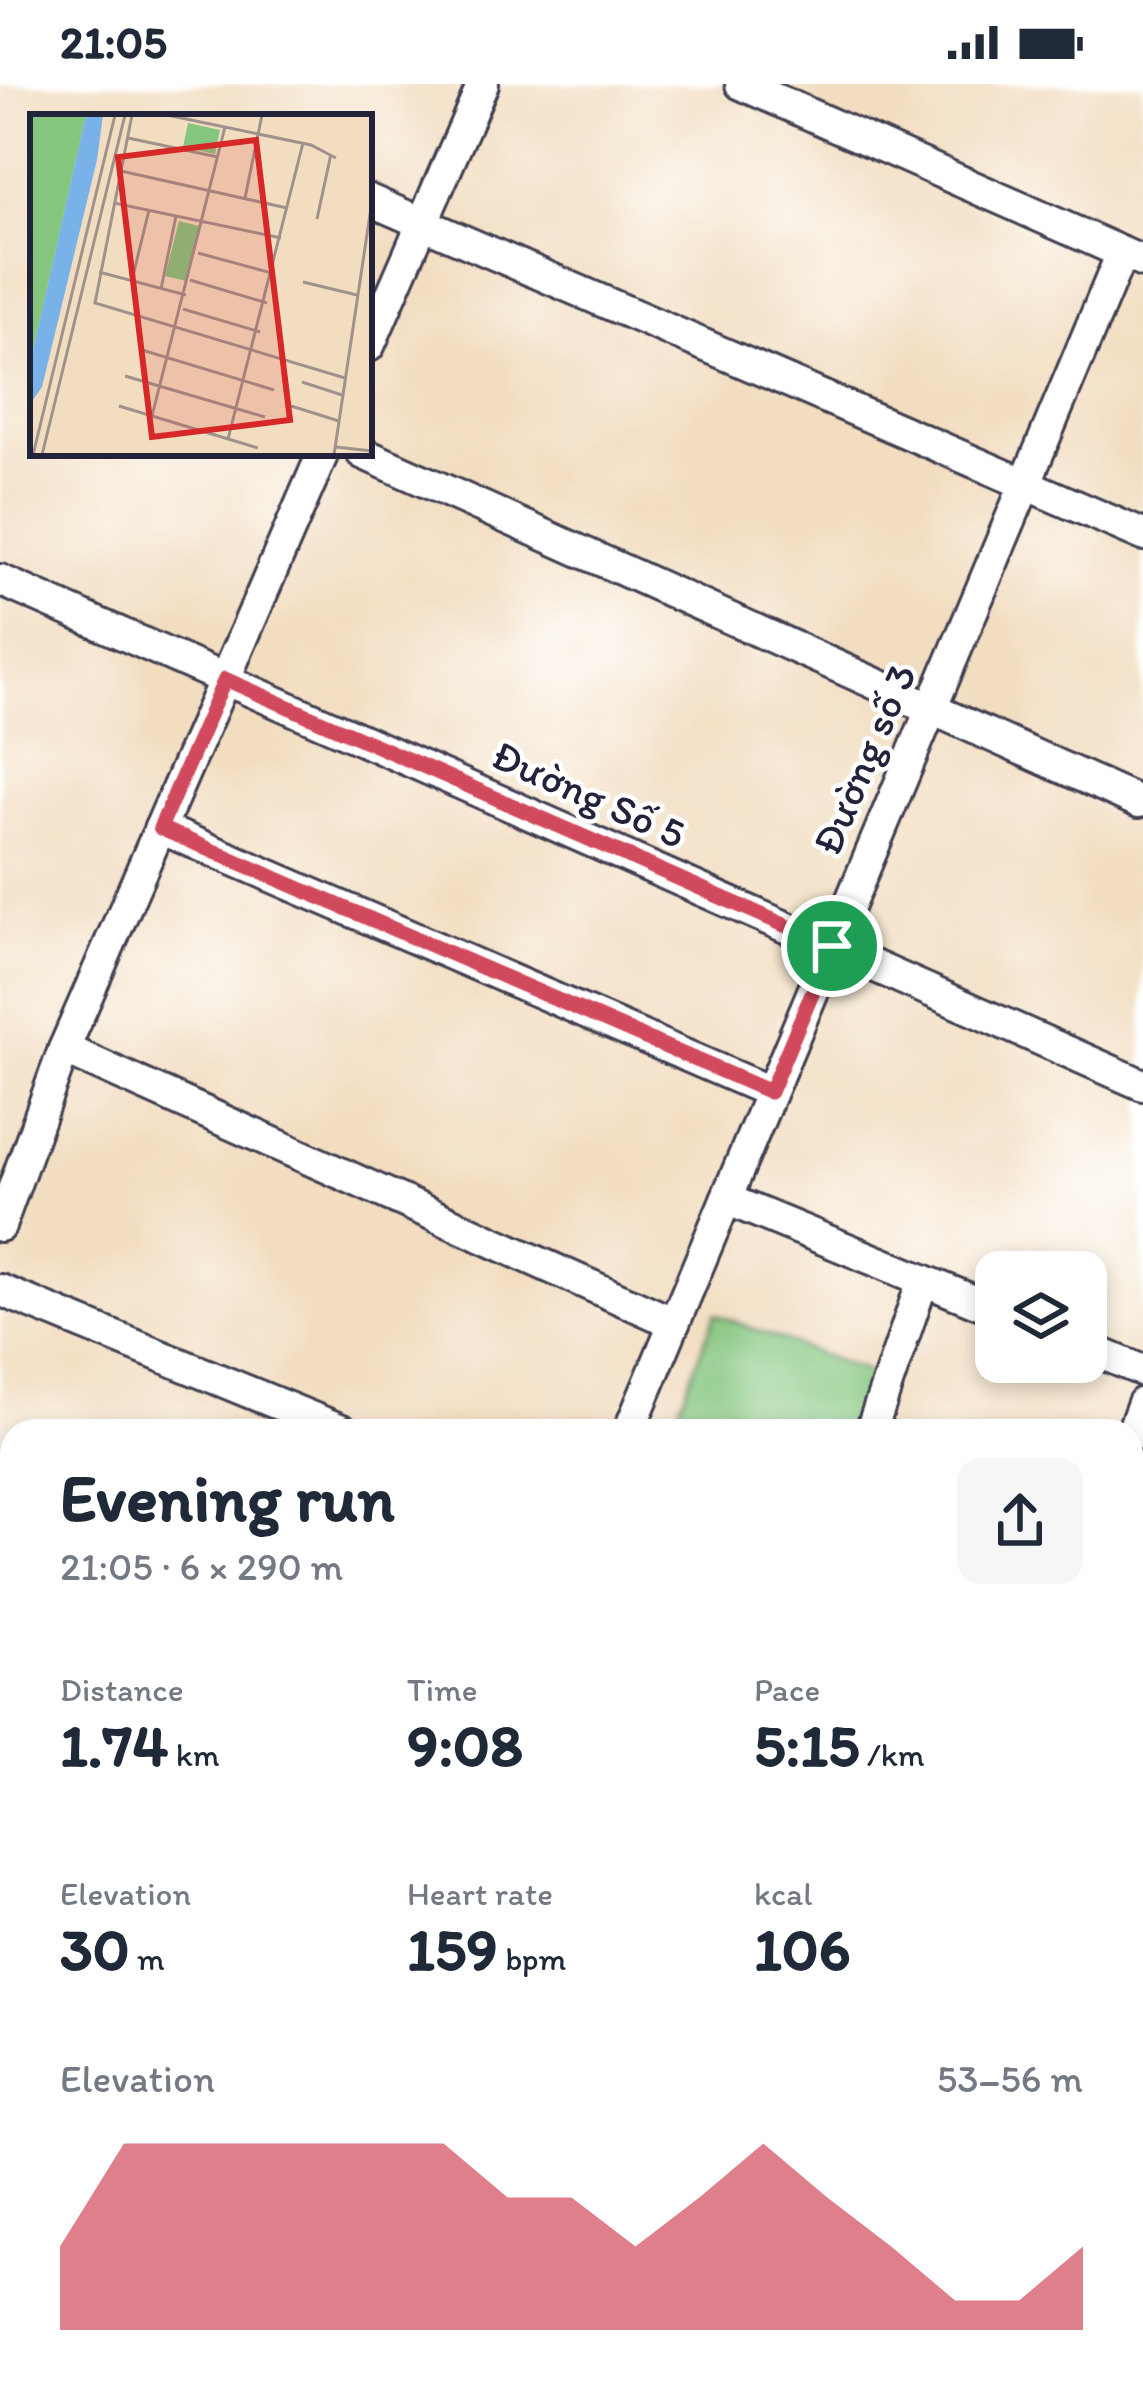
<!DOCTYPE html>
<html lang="en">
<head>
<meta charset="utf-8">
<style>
	body { margin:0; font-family:Itim,sans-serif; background:#f6f6f7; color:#1f2937; height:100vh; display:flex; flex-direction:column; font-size:45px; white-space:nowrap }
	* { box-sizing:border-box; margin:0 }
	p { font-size:39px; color:#747a83 }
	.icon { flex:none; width:66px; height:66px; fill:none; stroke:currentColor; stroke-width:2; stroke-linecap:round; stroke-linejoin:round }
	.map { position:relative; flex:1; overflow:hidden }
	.drawer { position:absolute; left:0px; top:1335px; width:1143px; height:975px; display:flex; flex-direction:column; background:#fff; border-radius:36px 36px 0 0; box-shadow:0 6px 18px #0003 }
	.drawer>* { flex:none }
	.tools { position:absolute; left:975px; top:1167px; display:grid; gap:24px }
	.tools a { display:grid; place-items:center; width:132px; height:132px; border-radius:24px; background:#fff; box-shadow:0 6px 18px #0003; font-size:60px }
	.pin { position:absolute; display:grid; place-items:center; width:102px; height:102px; color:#fff; margin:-51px; border:6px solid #fff; border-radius:50%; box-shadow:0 3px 12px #0007 }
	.round { display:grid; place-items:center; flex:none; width:126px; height:126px; border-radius:24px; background:#f6f6f7 }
	.summary { display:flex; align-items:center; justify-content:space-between; height:204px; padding:0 60px }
	h1 { font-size:66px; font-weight:700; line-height:90px }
	.metrics { display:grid; grid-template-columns:repeat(3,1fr); gap:18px; height:204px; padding:12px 60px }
	.metrics div { display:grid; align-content:center }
	.metrics b { font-size:60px; font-weight:700 }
	.metrics small { font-size:33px; font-weight:400 }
	.metrics p { font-size:33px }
	.chart { height:336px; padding:24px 60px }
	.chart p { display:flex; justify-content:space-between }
	.chart svg { width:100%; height:216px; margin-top:12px; fill:#d1495b; opacity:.7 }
	.status { display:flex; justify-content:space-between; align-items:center; height:84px; padding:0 60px; background:#fff; direction:ltr }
	.status svg { height:33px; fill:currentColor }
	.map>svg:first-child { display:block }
</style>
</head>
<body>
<div class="status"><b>21:05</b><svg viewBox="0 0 49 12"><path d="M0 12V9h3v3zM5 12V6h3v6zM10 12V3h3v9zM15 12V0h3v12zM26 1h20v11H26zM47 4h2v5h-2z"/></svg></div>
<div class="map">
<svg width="1143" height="2308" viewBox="0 0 1143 2308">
	<rect width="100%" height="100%" fill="#fff"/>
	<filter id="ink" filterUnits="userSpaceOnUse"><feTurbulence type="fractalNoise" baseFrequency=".00833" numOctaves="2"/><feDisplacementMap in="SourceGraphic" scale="24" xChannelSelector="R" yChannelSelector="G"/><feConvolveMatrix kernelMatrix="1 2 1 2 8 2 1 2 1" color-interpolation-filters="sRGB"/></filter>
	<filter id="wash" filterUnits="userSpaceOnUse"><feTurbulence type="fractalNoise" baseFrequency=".004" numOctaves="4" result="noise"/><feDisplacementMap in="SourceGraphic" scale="48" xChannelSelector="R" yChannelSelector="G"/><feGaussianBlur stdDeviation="2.7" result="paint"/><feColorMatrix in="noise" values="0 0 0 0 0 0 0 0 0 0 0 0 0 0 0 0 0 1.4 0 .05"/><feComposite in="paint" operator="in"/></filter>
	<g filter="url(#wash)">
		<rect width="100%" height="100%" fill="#f2ddc0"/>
		<g fill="#85c67f" stroke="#54745d" stroke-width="3">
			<polygon points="715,1230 874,1291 852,1347 670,1347"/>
			<polygon points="328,2298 517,2298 546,2308 324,2308"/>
		</g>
	</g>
	<g filter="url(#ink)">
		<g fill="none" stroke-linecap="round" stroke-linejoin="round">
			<defs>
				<g id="minor">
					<polyline points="741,0 1143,178"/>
					<polyline points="369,116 1143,451"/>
					<polyline points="369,262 483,0"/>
					<polyline points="362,369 1139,718"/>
					<polyline points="0,496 1143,1001"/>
					<polyline points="160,744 770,1008"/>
					<polyline points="64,965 674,1239"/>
					<polyline points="726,1115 996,1226"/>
					<polyline points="0,1142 64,965 323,369"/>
					<polyline points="0,1206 344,1347"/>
					<polyline points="1086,1263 1143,1287"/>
					<polyline points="629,1347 1122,169"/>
					<polyline points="871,1347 923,1196"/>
					<polyline points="1131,1351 1143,1319"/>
					<polyline points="0,1526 12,1530"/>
					<polyline points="0,1793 12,1797"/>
					<polyline points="1131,1911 1143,1915"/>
					<polyline points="1131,2200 1143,2165"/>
					<polyline points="0,2293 12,2257"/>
					<polyline points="590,2298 619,2308"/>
					<polyline points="285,2308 288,2298"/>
					<polyline points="1094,2308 1097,2298"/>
				</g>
			</defs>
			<use href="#minor" stroke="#413e4f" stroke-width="36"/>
			<g stroke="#413e4f" stroke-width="6" stroke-dasharray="3 9" stroke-linecap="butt">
				<polyline points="429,2308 455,2308"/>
				<polyline points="506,2308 509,2298"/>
			</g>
			<use href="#minor" stroke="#fff" stroke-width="30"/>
		</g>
	</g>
	<g fill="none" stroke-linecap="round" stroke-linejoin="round" filter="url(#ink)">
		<defs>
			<polygon id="route" points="225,595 832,862 770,1008 160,744"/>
		</defs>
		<use href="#route" stroke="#fff" stroke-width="24"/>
		<use href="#route" stroke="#d1495b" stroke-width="15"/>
	</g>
	<g text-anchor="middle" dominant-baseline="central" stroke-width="9" stroke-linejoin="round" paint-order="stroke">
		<g font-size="42" fill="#22223b" stroke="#fff">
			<text transform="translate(864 675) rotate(-67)">Đường số 3</text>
			<text transform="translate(589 710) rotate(24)">Đường Số 5</text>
		</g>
	</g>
	<g transform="translate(30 30)">
		<rect width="342" height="342" fill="#f2ddc0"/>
		<path d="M0,1H56L0,250ZM158,9L190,16L185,40L153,33ZM149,107L169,112L156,167L135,162Z" fill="#85c67f"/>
		<path d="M56,1H73L67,46L12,273L0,290V250Z" fill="#79b2e9"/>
		<path fill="none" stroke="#9f928b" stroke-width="3" d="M102,1L65,189L315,264M137,1L281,31L306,44M98,24L188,43M91,57L257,94M215,84L232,1M84,89L251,124M287,105L301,40M168,139L245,160M69,158L156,181M102,166L119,96M160,166L237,189M273,168L327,181M131,175L146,102M153,195L230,218M112,236L244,276M95,262L235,303M272,268L312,281M89,292L228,334M261,292L309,307M122,302L195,13M198,325L273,29M306,333L342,337M3,341L85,1M12,341L95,1M304,341L342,87"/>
		<path fill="#d62828" fill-opacity="0.15" stroke="#d62828" stroke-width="6" d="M226,26L260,306L122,323L88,43Z"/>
		<rect width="342" height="342" fill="none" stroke="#22223b" stroke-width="6"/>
	</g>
</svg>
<div class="tools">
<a><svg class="icon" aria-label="layers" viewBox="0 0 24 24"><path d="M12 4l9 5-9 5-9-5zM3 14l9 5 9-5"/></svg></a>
</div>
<div class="pin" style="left:832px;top:862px;background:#1e9e55"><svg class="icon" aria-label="arrive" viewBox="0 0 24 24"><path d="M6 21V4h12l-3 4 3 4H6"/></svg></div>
<section class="drawer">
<div class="summary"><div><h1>Evening run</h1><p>21:05 · 6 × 290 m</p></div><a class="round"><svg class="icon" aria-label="share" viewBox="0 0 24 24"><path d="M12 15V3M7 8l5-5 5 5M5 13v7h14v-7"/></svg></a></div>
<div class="metrics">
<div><p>Distance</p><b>1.74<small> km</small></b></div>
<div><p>Time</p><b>9:08</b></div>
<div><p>Pace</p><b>5:15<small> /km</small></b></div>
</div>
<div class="metrics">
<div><p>Elevation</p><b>30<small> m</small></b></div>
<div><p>Heart rate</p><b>159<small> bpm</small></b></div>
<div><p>kcal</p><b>106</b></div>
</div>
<div class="chart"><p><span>Elevation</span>53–56 m</p>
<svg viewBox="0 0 160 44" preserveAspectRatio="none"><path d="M0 44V27L10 6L20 6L30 6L40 6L50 6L60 6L70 17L80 17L90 27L100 17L110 6L120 17L130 27L140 38L150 38L160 27V44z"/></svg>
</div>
</section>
</div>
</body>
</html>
